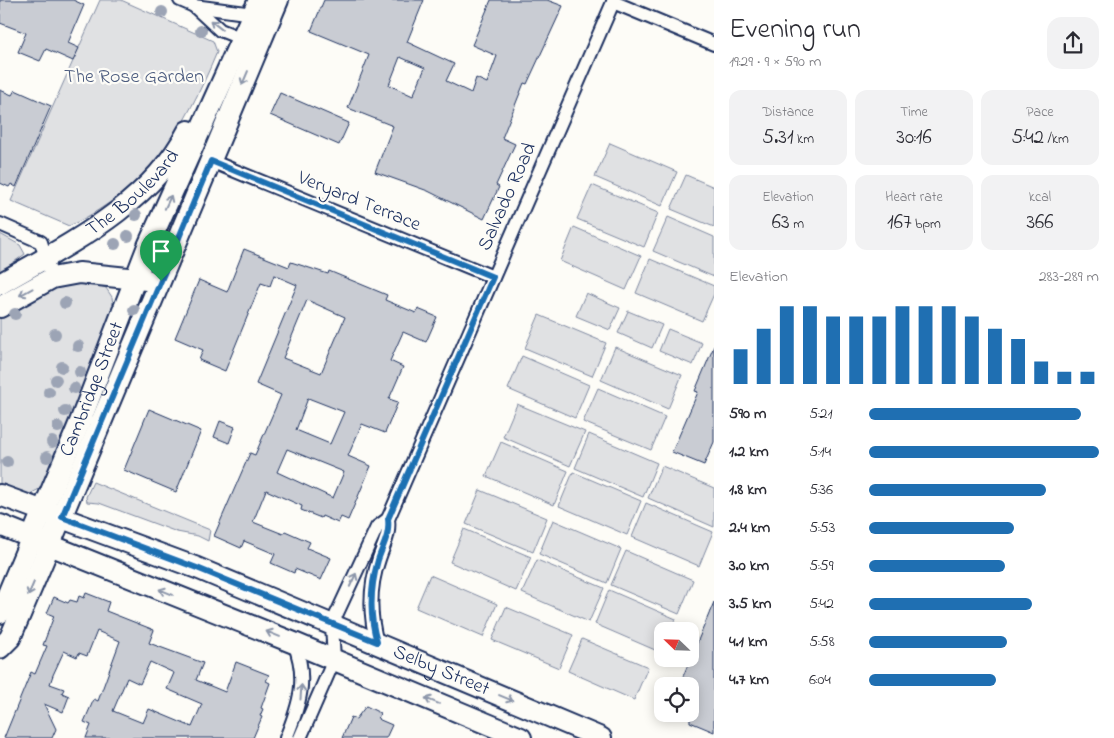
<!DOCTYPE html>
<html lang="en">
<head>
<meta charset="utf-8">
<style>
	body { margin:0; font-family:"Indie Flower",sans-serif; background:#f2f2f3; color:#2b2b33; height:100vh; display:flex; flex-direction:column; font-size:19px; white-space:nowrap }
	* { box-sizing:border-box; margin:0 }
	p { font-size:16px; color:#7c7c81 }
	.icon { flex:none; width:28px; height:28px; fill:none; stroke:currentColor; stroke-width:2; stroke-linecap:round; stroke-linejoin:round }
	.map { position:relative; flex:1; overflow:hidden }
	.panel { display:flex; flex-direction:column; background:#fff; width:400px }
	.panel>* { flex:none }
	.needle { width:32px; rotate:293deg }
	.buttons { position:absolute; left:654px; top:622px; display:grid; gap:10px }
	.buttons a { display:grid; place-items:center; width:45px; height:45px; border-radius:10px; background:#fff; box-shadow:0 2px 12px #0003; font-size:25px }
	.pin { position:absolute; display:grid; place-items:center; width:42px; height:42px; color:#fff; margin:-51px -21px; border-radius:50% 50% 50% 0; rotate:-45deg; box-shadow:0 0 5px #0007 }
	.pin .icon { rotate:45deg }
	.round { display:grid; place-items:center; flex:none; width:52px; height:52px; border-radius:15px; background:#f2f2f3 }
	.overview { display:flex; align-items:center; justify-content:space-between; height:85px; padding:0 15px }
	h1 { font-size:28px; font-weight:600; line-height:38px }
	.metrics { display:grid; grid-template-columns:repeat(3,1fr); gap:8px; height:85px; padding:5px 15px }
	.metrics div { display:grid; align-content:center; border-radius:12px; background:#f2f2f3; text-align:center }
	.metrics b { font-size:21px; font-weight:600 }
	.metrics small { font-size:14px; font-weight:400 }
	.metrics p { font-size:14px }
	.chart { height:140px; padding:10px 15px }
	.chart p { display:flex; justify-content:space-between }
	.chart svg { width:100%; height:90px; margin-top:5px; stroke:#1f6fb2; stroke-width:6 }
	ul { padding:0 15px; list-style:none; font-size:16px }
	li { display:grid; grid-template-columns:80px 60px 1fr; align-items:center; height:38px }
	li i { height:12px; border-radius:6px; background:#1f6fb2 }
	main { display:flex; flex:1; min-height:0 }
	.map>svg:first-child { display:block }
</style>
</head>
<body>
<main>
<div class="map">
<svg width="714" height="738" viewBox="0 0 714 738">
	<rect width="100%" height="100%" fill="#fdfcf7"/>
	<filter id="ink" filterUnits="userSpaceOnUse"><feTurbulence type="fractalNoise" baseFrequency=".02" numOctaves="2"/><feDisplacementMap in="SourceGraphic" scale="10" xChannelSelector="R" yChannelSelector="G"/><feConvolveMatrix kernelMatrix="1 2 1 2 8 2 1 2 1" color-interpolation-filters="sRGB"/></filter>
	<g filter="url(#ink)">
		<g fill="#e0e1e3" stroke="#7e88a0">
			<path d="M100,0H121L213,41L217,52C203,86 182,128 161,157C143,181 97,214 69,226L11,201Z"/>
			<polygon points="610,143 677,172 662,206 595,177"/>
			<polygon points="686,175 714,187 714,227 671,209"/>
			<polygon points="592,185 658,213 644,247 577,219"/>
			<polygon points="668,217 714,237 714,277 653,251"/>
			<polygon points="574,227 641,256 626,290 560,261"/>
			<polygon points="0,234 20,245 25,254 0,272"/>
			<polygon points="650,259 714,286 714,294 702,321 636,293"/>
			<polygon points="89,282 106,288 112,297 114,312 43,487 28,495 0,487 0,313 47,289"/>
			<polygon points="586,293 620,308 610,330 576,316"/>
			<polygon points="628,311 662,325 652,348 618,333"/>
			<polygon points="539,315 606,343 592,376 525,348"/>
			<polygon points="668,329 702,343 693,365 659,351"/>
			<polygon points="615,347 682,375 668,409 601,380"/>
			<polygon points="522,356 589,385 575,418 508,389"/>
			<polygon points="598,388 665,417 651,450 583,422"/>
			<polygon points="517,404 585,432 570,466 503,437"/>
			<polygon points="589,434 657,463 643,497 575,468"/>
			<polygon points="501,442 568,471 554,505 486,476"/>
			<polygon points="662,466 714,488 714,527 648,498"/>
			<polygon points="573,472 641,501 627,535 559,506"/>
			<polygon points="93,482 210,530 208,541 198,536 177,532 99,503 87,502 86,497"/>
			<polygon points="480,490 547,518 533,552 466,524"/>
			<polygon points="646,503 713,532 699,566 632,537"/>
			<polygon points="553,520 621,549 607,583 539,554"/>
			<polygon points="464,529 531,557 516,591 450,562"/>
			<polygon points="626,551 693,580 679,614 611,585"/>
			<polygon points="537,560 604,588 589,622 522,593"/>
			<polygon points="430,575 497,604 483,637 416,608"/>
			<polygon points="609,590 676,619 671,631 662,631 662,653 595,624"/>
			<polygon points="506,607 573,635 559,668 492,640"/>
			<polygon points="582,639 648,667 634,700 568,671"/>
		</g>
		<g fill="#c9ccd3" stroke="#1b2f5e" fill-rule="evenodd">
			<polygon points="0,0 73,0 84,5 68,43 79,48 73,61 46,49 40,61 18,52 26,33 0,23"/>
			<path d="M324,0H424L407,42L454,64L446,81L471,93L476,78L487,83L497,56L472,45L491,0H547L563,6L527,84L524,83L502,138L515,144L496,185L499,187L484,219L428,191L375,172L393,126L348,108L369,55L311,31ZM400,57L425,68L413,96L389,85Z"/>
			<polygon points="0,90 12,95 15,90 51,106 16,187 11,184 9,187 0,183"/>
			<polygon points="280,93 349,123 339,145 270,115"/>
			<path d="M244,249L289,267L291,262L328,274L329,271L387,295L385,300L416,313L418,309L437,317L426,342L403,332L390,361L403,367L389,399L398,402L385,433L362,424L348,456L371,466L348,520L341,517L338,523L322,516L321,518L301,510L302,506L266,490L253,522L283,534L285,531L310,542L307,548L331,558L321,580L295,569L294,573L271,563L275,554L244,541L241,548L214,536L250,453L255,455L281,395L256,384L297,285L274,275L270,286L261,283L225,371L199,360L203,350L175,338L199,280L227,292ZM307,300L345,317L321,373L283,358ZM308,398L344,412L330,444L296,430ZM287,449L344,472L333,498L277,472Z"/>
			<polygon points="714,346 714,442 704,465 672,452 698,392 695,391"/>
			<polygon points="149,409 201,431 176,492 124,470"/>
			<polygon points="220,421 235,427 229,443 214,437"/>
			<path d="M86,593L109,602L106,611L154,630L149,643L203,663L196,680L225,692L236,662L269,675L266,681L270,683L261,708L263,709L260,716L262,717L253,738H86L91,725L84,722L94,699L98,701L120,641L97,631L87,656L79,653L77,657L64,651L53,675L50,684L64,689L62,693L69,696L63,712L44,704L56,729L52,738H4L31,672L35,674L47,646L43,645L54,616L47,613L54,597L68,603L70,600L77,602L79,596L84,598ZM150,662L174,673L167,689L202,704L192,727L149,709L143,723L113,711L127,678L140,684Z"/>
			<polygon points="714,602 714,732 690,722 690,686 679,686"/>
			<polygon points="366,706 380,713 378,719 392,725 386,738 342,738 351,717 356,719"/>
		</g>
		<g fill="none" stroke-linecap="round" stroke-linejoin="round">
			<defs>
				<g id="minor">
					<polyline points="180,0 194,6 253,14"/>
					<polyline points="613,2 714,44"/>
					<polyline points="194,6 220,30 248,41"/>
					<polyline points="211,161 493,277"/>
					<polyline points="0,224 41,242 52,278"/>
					<path d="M377,643C369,614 369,587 379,559C384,544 390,535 388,519L614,0"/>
					<path d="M286,738C300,704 308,678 294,643"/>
					<polyline points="300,738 334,660 332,624 377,527 388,519"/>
				</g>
				<g id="primary">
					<path id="s1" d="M0,284C69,244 150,205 188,131"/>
					<polyline points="0,307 52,278 79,273 147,280"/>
					<path id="s2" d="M0,495L197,568L601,738"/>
					<polyline points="0,525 294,643 521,738"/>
					<path id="s3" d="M0,613L80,422L148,246L259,0"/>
					<polyline points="0,648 10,638 42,563 278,0"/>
				</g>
			</defs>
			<use href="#minor" stroke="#1b2f5e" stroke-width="16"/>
			<use href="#primary" stroke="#1b2f5e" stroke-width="24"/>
			<use href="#minor" stroke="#fdfcf7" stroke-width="12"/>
			<use href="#primary" stroke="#fdfcf7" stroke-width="20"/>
		</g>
		<g fill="#9ca4b5">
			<circle cx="162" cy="12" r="6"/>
			<circle cx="201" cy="31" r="6"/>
			<circle cx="136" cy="215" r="6"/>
			<circle cx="128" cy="236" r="6"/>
			<circle cx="115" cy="244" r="6"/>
			<circle cx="65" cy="303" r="6"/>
			<circle cx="134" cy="310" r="6"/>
			<circle cx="15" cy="314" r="6"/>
			<circle cx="55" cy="334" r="6"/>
			<circle cx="78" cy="346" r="6"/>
			<circle cx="62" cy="367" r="6"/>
			<circle cx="80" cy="372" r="6"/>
			<circle cx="56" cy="380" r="6"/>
			<circle cx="74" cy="388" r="6"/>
			<circle cx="49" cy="392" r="6"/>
			<circle cx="65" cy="411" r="6"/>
			<circle cx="58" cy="427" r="6"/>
			<circle cx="52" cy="442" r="6"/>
			<circle cx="47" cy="457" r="6"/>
			<circle cx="7" cy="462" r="6"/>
		</g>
		<defs><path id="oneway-shaft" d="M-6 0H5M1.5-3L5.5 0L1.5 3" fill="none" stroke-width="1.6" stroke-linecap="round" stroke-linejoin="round" transform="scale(1.25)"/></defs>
		<g stroke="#8c96aa">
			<use href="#oneway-shaft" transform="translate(216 25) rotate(-142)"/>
			<use href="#oneway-shaft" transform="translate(245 78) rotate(113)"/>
			<use href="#oneway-shaft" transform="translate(168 202) rotate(-65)"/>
			<use href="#oneway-shaft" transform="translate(26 292) rotate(151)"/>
			<use href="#oneway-shaft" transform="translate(353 580) rotate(-65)"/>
			<use href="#oneway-shaft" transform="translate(31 589) rotate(113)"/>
			<use href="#oneway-shaft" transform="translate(166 592) rotate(-158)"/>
			<use href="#oneway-shaft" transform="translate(273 634) rotate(-158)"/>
			<use href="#oneway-shaft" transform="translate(301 692) rotate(-86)"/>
			<use href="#oneway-shaft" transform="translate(506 698) rotate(23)"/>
			<use href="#oneway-shaft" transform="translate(432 701) rotate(-157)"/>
		</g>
	</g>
	<g fill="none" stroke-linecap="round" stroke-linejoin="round" filter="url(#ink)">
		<defs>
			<path id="route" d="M211,161L493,277L388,519C390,535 383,545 378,560C370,588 369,615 377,642L197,568L62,517Z"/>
		</defs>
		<use href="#route" stroke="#fff" stroke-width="10"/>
		<use href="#route" stroke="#1f6fb2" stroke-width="6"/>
	</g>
	<g text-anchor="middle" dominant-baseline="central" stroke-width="4.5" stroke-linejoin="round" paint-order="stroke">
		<g font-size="20" fill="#4c5c7f" stroke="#fdfcf7">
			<text x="134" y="77">The Rose Garden</text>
		</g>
		<g font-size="20" fill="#1b2f5e" stroke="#fdfcf7">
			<text stroke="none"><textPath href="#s1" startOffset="162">The Boulevard</textPath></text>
			<text transform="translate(508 197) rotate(-66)">Salvado Road</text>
			<text transform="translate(359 202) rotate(22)">Veryard Terrace</text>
			<text stroke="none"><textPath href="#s3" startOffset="242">Cambridge Street</textPath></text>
			<text stroke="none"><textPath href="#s2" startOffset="475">Selby Street</textPath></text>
		</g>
	</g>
</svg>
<div class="buttons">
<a><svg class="needle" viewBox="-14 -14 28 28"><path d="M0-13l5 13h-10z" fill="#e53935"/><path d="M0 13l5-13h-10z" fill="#7c7c81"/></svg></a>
<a><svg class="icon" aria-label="locate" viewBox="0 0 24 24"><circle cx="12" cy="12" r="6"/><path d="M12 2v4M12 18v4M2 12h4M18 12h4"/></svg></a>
</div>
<div class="pin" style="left:161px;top:281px;background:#1e9e55"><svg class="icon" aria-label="arrive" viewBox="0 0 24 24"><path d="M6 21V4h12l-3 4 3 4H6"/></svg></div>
</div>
<section class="panel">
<div class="overview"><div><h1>Evening run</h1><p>19:29 · 9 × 590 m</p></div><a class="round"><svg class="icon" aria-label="share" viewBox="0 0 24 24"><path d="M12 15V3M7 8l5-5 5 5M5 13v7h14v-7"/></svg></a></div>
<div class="metrics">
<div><p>Distance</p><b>5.31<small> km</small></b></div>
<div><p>Time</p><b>30:16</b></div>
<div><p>Pace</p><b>5:42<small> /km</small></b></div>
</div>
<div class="metrics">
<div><p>Elevation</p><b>63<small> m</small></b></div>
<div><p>Heart rate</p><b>167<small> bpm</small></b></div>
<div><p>kcal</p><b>366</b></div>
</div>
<div class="chart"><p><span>Elevation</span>283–289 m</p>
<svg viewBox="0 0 160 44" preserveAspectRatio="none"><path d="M5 44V27M15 44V17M25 44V6M35 44V6M45 44V11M55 44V11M65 44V11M75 44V6M85 44V6M95 44V6M105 44V11M115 44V17M125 44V22M135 44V33M145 44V38M155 44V38"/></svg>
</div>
<ul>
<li><b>590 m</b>5:21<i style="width:92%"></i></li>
<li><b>1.2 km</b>5:14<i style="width:100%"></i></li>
<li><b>1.8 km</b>5:36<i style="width:77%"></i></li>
<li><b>2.4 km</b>5:53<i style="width:63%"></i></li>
<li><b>3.0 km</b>5:59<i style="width:59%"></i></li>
<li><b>3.5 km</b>5:42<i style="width:71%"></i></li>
<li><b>4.1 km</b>5:58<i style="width:60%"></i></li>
<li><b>4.7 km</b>6:04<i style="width:55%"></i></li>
</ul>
</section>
</main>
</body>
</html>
